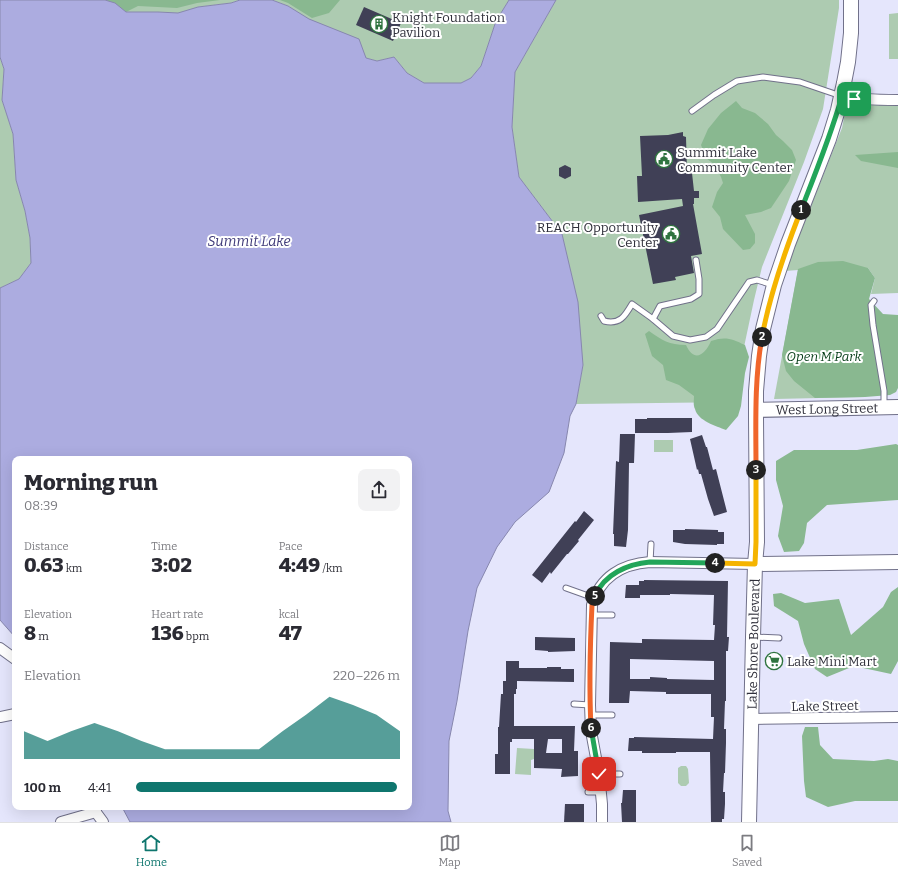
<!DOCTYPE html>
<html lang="en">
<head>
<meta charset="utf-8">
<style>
	body { margin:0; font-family:Bitter,serif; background:#f2f2f3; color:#2b2b33; height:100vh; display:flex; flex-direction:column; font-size:15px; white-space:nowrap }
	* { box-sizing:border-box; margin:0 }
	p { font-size:13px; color:#7c7c81 }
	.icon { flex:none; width:22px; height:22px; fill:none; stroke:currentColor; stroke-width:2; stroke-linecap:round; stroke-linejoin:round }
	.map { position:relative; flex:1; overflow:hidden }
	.details { position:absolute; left:12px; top:456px; width:400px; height:354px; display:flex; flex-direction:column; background:#fff; border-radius:8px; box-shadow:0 4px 16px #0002 }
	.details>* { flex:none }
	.pin { position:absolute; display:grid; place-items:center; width:34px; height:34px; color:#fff; margin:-17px; border-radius:8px; box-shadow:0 2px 6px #0006 }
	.km { position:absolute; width:20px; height:20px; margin:-10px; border-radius:50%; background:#222; color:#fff; font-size:11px; line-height:20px; text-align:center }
	.round { display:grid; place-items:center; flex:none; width:42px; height:42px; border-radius:8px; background:#f2f2f3 }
	.overview { display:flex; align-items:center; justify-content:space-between; height:68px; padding:0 12px }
	h1 { font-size:22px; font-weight:800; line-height:30px }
	.figures { display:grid; grid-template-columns:repeat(3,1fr); gap:6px; height:68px; padding:4px 12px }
	.figures div { display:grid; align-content:center }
	.figures b { font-size:20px; font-weight:800 }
	.figures small { font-size:11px; font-weight:400 }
	.figures p { font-size:11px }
	.chart { height:112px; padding:8px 12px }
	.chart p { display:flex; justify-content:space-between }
	.chart svg { width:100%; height:72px; margin-top:4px; fill:#0f766e; opacity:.7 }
	ul { padding:0 12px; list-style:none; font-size:13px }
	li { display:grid; grid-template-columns:64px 48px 1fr; align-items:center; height:30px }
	li i { height:10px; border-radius:5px; background:#0f766e }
	.tab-bar { display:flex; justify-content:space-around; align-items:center; height:56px; border-top:1px solid #e1e1e2; background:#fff; font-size:11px; color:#7c7c81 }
	.tab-bar a { display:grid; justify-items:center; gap:2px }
	.tab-bar .on { color:#0f766e }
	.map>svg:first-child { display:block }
</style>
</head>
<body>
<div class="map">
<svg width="898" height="822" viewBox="0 0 898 822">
	<rect width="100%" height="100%" fill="#e5e6fc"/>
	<g fill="#adcbb1">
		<polygon points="105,0 240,0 231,3 198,7 178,14 158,12 126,12"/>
		<polygon points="272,0 509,0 496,21 481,66 471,78 461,83 424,83 407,73 394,57 377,61 366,58 288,6"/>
		<polygon points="556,0 839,0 839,8 823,109 804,162 762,267 754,300 744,347 739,402 576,404 583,365 562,234 519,177 512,127 515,72"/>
		<polygon points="898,13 898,59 889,59 889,14"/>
		<polygon points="0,57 4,69 2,100 13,134 16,180 25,211 30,238 31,263 19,279 0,288"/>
		<polygon points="850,104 898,104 898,293 871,294 875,278 868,268 865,397 774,399 798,270 785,271 842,128 846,108"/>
		<rect x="654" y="440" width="19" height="12"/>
		<polygon points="517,748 534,749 534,759 531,760 531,775 515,774"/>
		<polygon points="681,766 686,766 688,769 689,783 686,786 681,786 678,783 678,768"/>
	</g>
	<g fill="#89b890">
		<polygon points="105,0 220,0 197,3 177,8 138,6 126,12"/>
		<polygon points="280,0 340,0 329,13 312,18 288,3"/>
		<polygon points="736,101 742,108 755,113 768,124 776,135 783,141 792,150 796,160 789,181 771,208 761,212 745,215 755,234 755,243 750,249 743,250 723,229 720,217 712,207 717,192 723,183 721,177 715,165 706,158 701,145 708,129 721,113"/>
		<polygon points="898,152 898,168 861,161 855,155"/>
		<polygon points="843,261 868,268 875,278 869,299 883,314 898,315 898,388 896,392 890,395 865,397 815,398 794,381 786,371 782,355 798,269 818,262"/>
		<path d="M649,331C662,340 669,345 686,345C694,363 705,355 711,341C726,336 732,339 745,345L749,357L745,373L741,406L738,416L726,430C716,426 698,421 695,409C693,405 694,400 694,396L679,385L666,380L663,365L652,356L645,334Z"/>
		<polygon points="896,444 898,445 898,500 827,505 807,523 804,543 799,551 784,552 778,536 783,506 776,480 776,461 794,450 857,450"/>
		<polygon points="898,587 898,661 891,674 854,666 827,677 815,669 804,644 798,621 774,606 773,594 781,593 805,603 839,599 851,635 883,607 891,592"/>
		<polygon points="805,727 818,727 820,745 833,759 874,761 888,759 898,761 898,801 855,801 828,807 806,797 804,781 802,736"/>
	</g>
	<polygon fill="#acace0" stroke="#8787ae" points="0,0 105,0 115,3 126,12 158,12 178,13 198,7 231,3 240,0 272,0 288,6 309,19 359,39 366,58 377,61 394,57 407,73 424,83 461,83 471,78 481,66 496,21 509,0 556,0 515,72 512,127 519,177 562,234 578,302 583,365 576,404 570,416 564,453 549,492 515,522 497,547 477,588 468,631 457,701 449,741 448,811 451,822 130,822 122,807 409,807 409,459 15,459 15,637 0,620 0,288 19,279 31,263 30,238 25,211 16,180 13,134 2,100 4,69 0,57"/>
	<g fill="#404056" fill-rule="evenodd">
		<polygon points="364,7 401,23 393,41 356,25"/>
		<polygon points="683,132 683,136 686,137 687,173 692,173 694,191 699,191 699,198 694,198 694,204 693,204 702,254 691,256 694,273 675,277 676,280 653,284 639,215 683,206 682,199 638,202 637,176 642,176 640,136 668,135"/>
		<polygon points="565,165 571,168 571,176 565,179 559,176 559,168"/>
		<polygon points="647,418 692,418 692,432 668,433 635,433 635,419 647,419"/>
		<polygon points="620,434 635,434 634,463 629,463 628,530 626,547 614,546 614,534 613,534 616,461 619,462"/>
		<polygon points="702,435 706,447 707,447 713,470 716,469 727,512 714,516 708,499 701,474 699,474 698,469 697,470 690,439"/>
		<polygon points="584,511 594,520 578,540 579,541 568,554 567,554 551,574 550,572 542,583 532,575 575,521 576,522"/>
		<polygon points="685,529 718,530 718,532 724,532 724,544 717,544 717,545 685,544 673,542 673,530 685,530"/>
		<path d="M644,580L728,581L727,637H729L728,651H726V701H725L724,729H726V743L725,773H724L723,792H725V804L724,819H722V822H711L710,752H676V753H642V751H628L629,738H634V737L713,739L714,717H711V694H666V692L630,691L629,703H609L610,642L642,643V639L714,640L715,625H713L714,595L670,594V595H640V598H625L626,585H639V581H644ZM630,659L714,661V680L667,679V678L650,677V679H630Z"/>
		<polygon points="535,637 575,638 575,651 548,652 548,651 535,650"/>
		<path d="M506,661H519V668H547V667H561V669H574V682L517,681V689H516V694H514V726H575L574,751H578V776L561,777L562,769L534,768V739H512V742H510V774H495V754H498V727H499L501,694H503V681H506ZM548,739H562V753H546Z"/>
		<polygon points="623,790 636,790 636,822 622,822 621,803 622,803"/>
		<polygon points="565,804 584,804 584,822 564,822"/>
	</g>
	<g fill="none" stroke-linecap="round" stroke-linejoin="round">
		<defs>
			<g id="lane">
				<polyline points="692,111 714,95 737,81 763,77 800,82 841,96"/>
				<polyline points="874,301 871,305 873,325 884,391 884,407"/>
				<path d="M601,316L604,321C620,325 625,316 632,304L653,319L673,336L690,340L706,337L717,329L749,282L757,280L773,285"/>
				<polyline points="653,319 660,306 691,299 699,294 699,279 696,260"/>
				<polyline points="650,562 651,544"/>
				<polyline points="566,588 594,598"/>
				<polyline points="592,615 612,615"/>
				<polyline points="754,637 779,638"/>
				<polyline points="574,704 590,705"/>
				<polyline points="590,715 612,715"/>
				<polyline points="599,774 620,774"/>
				<polyline points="588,792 601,792"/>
			</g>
			<g id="street">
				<path d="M842,96C860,100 879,100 898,100"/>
				<polyline points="0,648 15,659"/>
				<polyline points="0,717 15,714"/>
				<polyline points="752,719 898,717"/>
				<polyline points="92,807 103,822"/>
				<polyline points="61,822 96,812"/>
				<path d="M602,822V804L599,774L591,731L590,705L592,605C600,577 622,564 650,562L755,564"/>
			</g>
			<g id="secondary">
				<path id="s1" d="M756,410L898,407"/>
				<polyline points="755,564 898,562"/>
				<path id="s2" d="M749,822L753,637L755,564L757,542L756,418V391L759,356L763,329L774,285L788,244L829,139L838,110L844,83L848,62L851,33V0"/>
			</g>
		</defs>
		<use href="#lane" stroke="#71718a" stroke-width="7"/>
		<use href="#street" stroke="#71718a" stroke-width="12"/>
		<use href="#secondary" stroke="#71718a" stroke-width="16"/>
		<use href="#lane" stroke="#fff" stroke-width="5"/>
		<use href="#street" stroke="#fff" stroke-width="10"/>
		<use href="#secondary" stroke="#fff" stroke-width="14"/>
	</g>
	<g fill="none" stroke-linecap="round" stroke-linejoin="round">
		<defs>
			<path id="split-1" d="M801,210C816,172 831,135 842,96L854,99"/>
			<path id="split-2" d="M762,337C770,293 785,251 801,210"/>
			<path id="split-3" d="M756,470C756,426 754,381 762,337"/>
			<polyline id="split-4" points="715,563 755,564 756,542 756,470"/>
			<path id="split-5" d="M595,596C604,574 628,564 650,562L715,563"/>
			<path id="split-6" d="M591,728C589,687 590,646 592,605L595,596"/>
			<polyline id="split-7" points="591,728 599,774"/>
		</defs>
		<use href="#split-1" stroke="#fff" stroke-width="8"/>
		<use href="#split-2" stroke="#fff" stroke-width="8"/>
		<use href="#split-3" stroke="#fff" stroke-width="8"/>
		<use href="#split-4" stroke="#fff" stroke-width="8"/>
		<use href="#split-5" stroke="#fff" stroke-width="8"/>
		<use href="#split-6" stroke="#fff" stroke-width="8"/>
		<use href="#split-7" stroke="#fff" stroke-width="8"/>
		<use href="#split-1" stroke="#22a559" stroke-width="5"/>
		<use href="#split-2" stroke="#f5b400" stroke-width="5"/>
		<use href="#split-3" stroke="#f0652b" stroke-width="5"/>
		<use href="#split-4" stroke="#f5b400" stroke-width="5"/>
		<use href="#split-5" stroke="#22a559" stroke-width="5"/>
		<use href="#split-6" stroke="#f0652b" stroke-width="5"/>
		<use href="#split-7" stroke="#22a559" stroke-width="5"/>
	</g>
	<defs>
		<symbol id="building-ring" viewBox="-11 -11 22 22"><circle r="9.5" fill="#fff" stroke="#2f743f" stroke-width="1.5"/><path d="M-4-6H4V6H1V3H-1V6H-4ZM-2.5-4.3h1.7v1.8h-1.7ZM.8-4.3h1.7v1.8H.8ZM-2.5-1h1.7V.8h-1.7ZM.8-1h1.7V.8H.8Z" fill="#2f743f"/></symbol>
		<symbol id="civic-ring" viewBox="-11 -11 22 22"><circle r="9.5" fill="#fff" stroke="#2f743f" stroke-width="1.5"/><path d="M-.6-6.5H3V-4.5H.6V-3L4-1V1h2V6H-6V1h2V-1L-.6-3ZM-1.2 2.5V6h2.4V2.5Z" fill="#2f743f"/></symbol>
		<symbol id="supermarket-ring" viewBox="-11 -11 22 22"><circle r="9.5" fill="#fff" stroke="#2f743f" stroke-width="1.5"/><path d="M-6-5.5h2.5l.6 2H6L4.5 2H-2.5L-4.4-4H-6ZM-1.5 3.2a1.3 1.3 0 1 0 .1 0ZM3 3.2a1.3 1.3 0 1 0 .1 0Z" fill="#2f743f"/></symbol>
	</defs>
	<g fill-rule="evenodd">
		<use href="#building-ring" x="369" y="14" width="20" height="20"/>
		<use href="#civic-ring" x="654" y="149" width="20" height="20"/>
		<use href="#civic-ring" x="661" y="224" width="20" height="20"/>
		<use href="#supermarket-ring" x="764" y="651" width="20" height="20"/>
	</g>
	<g text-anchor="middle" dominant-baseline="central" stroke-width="4" stroke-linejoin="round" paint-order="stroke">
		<g font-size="13" fill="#30303b" stroke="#fff" text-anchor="start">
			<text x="392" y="17">Knight Foundation<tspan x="392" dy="15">Pavilion</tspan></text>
			<text x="677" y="152">Summit Lake<tspan x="677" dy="15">Community Center</tspan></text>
			<text x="658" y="227" text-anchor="end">REACH Opportunity<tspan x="658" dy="15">Center</tspan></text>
			<text x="787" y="661">Lake Mini Mart</text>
		</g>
		<g font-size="13" font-style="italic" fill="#053c17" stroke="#fff">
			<text x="824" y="356">Open M Park</text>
		</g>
		<g font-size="13" fill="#30303b" stroke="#fff">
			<text stroke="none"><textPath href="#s1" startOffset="71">West Long Street</textPath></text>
			<text stroke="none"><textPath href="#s2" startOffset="178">Lake Shore Boulevard</textPath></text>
			<text transform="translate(825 706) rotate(-1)">Lake Street</text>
		</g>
		<g font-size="14" font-style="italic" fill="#403b7a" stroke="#fff">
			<text x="249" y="241">Summit Lake</text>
		</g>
	</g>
</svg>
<div class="pin" style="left:854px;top:99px;background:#1e9e55"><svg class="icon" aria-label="arrive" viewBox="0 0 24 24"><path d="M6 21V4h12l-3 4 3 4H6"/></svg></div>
<div class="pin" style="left:599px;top:774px;background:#d93025"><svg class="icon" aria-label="check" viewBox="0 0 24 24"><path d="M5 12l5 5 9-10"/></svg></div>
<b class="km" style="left:801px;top:210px">1</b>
<b class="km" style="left:762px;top:337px">2</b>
<b class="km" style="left:756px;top:470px">3</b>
<b class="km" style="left:715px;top:563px">4</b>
<b class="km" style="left:595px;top:596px">5</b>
<b class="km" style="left:591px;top:728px">6</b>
<section class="details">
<div class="overview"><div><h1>Morning run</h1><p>08:39</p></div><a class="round"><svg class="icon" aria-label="share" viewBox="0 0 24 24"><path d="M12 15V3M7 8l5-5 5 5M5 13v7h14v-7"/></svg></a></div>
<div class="figures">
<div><p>Distance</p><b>0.63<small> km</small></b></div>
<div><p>Time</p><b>3:02</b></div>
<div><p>Pace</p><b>4:49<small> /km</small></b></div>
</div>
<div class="figures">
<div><p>Elevation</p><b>8<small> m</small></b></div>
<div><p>Heart rate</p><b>136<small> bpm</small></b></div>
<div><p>kcal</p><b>47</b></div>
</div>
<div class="chart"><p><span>Elevation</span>220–226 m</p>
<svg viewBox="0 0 160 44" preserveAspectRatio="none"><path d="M0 44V27L10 33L20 27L30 22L40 27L50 33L60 38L70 38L80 38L90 38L100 38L110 27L120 17L130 6L140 11L150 17L160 27V44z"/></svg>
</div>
<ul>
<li><b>100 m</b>4:41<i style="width:99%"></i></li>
</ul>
</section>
</div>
<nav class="tab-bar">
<a class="on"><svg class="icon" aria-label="home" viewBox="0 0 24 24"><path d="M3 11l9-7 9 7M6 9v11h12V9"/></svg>Home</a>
<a><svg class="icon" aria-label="map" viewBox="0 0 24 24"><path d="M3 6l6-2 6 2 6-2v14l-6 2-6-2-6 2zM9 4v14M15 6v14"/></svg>Map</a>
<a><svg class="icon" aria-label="saved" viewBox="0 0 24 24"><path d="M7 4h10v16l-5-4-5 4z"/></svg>Saved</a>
</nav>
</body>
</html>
